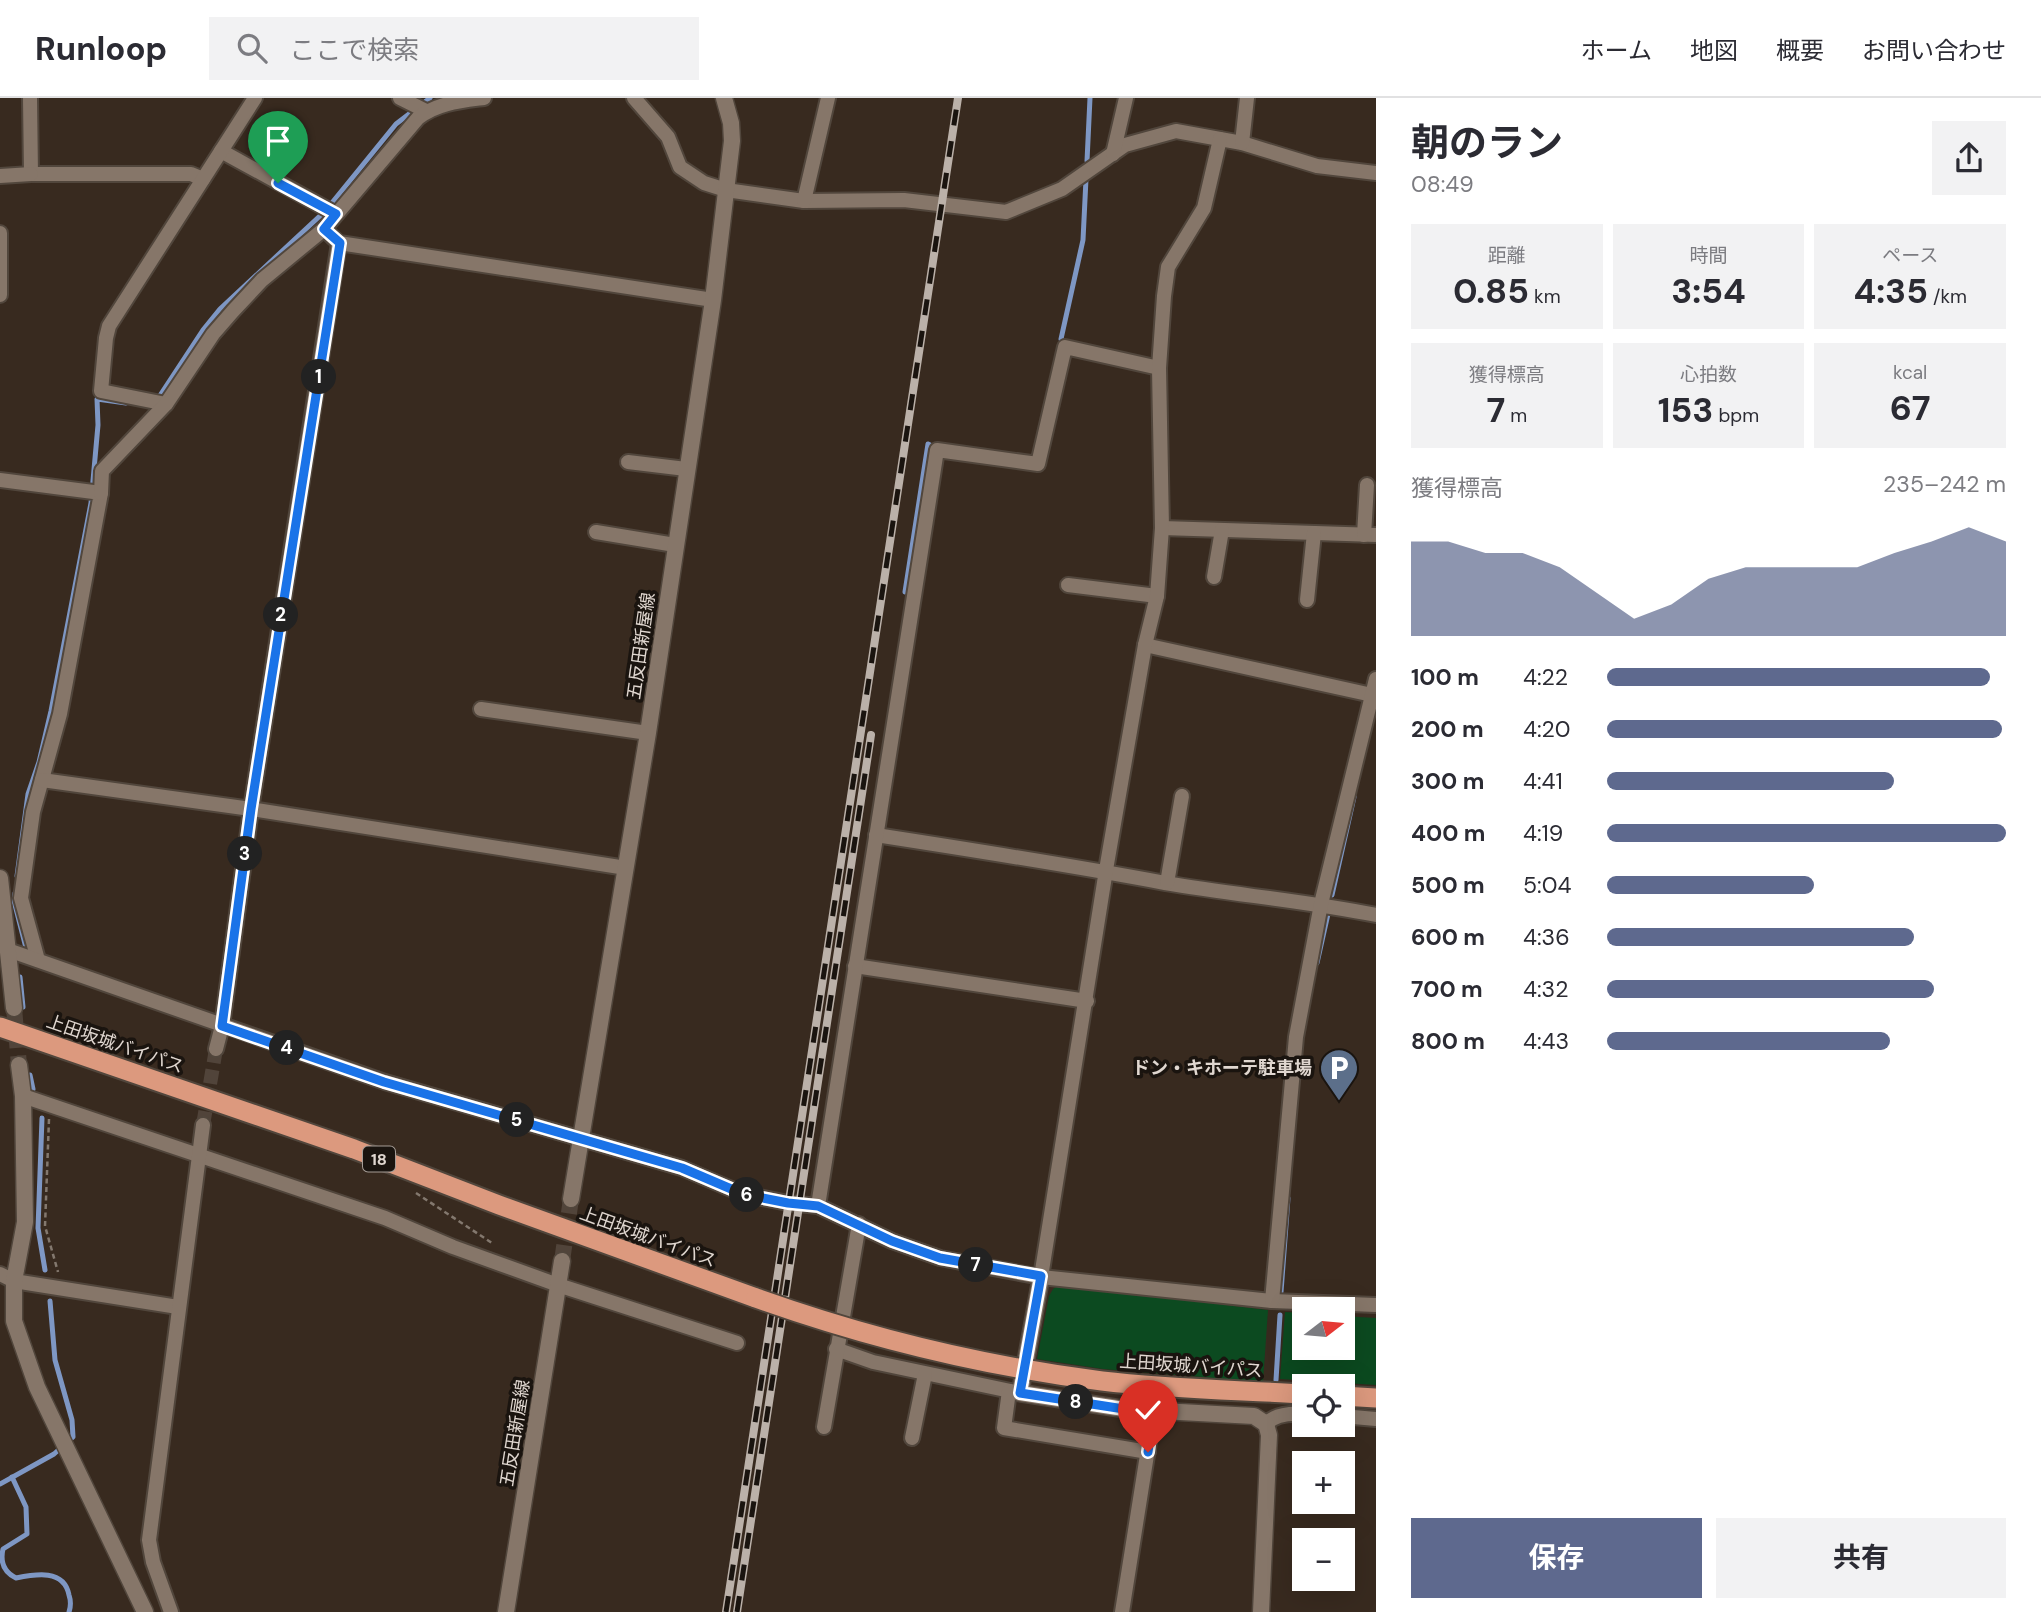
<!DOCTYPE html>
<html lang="ja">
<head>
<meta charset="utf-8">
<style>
	body { margin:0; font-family:"DM Sans","Noto Sans JP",sans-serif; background:#f2f2f3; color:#2b2b33; height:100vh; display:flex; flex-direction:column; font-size:26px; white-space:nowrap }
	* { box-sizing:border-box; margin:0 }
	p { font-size:23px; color:#7c7c81 }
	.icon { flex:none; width:38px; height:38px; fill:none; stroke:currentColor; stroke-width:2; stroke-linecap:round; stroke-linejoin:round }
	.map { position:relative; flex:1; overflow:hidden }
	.panel { display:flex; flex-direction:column; background:#fff; width:665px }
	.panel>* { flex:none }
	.needle { width:46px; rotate:74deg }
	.buttons { position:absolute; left:1292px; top:1199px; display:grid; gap:14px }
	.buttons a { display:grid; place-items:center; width:63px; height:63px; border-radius:0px; background:#fff; box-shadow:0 7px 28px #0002; font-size:35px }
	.pin { position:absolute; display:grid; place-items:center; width:60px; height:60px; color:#fff; margin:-72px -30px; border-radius:50% 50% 50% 0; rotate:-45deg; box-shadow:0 0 7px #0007 }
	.pin .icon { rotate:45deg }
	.km { position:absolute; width:35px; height:35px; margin:-18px; border-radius:50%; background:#222; color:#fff; font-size:19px; line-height:35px; text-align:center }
	.round { display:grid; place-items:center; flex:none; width:74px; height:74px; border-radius:0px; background:#f2f2f3 }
	.summary { display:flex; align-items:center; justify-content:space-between; height:119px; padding:0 35px }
	h1 { font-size:38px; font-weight:700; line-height:52px }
	.figures { display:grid; grid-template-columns:repeat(3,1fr); gap:10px; height:119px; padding:7px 35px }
	.figures div { display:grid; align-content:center; border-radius:0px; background:#f2f2f3; text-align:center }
	.figures b { font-size:35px; font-weight:700 }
	.figures small { font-size:19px; font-weight:400 }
	.figures p { font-size:19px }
	.chart { height:196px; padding:14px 35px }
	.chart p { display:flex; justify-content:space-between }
	.chart svg { width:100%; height:126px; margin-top:7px; fill:#5e698e; opacity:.7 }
	.button { display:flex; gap:14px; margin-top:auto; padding:14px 35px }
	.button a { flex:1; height:80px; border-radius:0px; background:#5e698e; color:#fff; font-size:28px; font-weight:700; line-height:80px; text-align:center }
	.button a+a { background:#f2f2f3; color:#2b2b33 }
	ul { padding:0 35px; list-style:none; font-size:23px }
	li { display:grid; grid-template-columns:112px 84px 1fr; align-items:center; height:52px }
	li i { height:18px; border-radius:9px; background:#5e698e }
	header { display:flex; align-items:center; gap:42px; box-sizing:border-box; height:98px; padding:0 35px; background:#fff; border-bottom:2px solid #e1e1e2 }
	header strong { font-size:33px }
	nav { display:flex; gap:38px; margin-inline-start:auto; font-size:24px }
	.search { width:490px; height:63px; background:#f2f2f3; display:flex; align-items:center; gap:18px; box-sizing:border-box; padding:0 24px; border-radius:0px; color:#7c7c81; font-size:26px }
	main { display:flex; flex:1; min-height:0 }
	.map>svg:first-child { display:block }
</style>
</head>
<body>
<header>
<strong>Runloop</strong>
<div class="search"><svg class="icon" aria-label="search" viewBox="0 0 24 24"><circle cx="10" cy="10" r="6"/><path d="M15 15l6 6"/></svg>ここで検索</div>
<nav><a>ホーム</a><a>地図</a><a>概要</a><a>お問い合わせ</a></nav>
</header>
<main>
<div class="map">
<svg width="1376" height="1514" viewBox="0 0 1376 1514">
	<rect width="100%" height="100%" fill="#382a1f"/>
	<g fill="#0c4a20">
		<polygon points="1059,1187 1268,1212 1263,1284 1103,1271 1037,1261 1049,1198 1053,1191"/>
		<polygon points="1285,1214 1304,1215 1304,1250 1342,1250 1342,1218 1376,1220 1376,1287 1280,1281"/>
	</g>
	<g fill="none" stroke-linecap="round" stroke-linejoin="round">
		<g stroke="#7e97c4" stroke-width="5">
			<polyline points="1087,63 1090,0"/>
			<polyline points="331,106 396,26 430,0"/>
			<polyline points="1061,241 1083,142 1086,81"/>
			<polyline points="157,302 203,232 220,211 322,116"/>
			<polyline points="905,494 928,346 930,347"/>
			<polyline points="17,778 28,696 39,664 51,613 91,405 98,327 97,301 126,305"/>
			<polyline points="15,795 14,803 26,850"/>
			<polyline points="1332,797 1354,699"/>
			<polyline points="1317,865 1328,816"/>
			<polyline points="20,879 23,909"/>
			<polyline points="30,977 33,991"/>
			<polyline points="42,1020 38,1130 45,1172"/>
			<polyline points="1281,1194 1288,1100"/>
			<polyline points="1276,1282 1280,1217"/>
			<path d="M12,1379L26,1409L27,1436L3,1451C0,1464 4,1474 16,1480C36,1476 64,1471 69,1497C71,1503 71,1508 69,1514"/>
			<polyline points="0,1386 54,1356 73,1339 72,1322 55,1262 50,1203"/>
		</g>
		<polyline stroke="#51443a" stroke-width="14" stroke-dasharray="14 7" stroke-linecap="butt" points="203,1027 216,951"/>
		<g stroke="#51443a" stroke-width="16" stroke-dasharray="16 8" stroke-linecap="butt">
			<polyline points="14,910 19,967"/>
			<polyline points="562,1163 571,1101"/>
		</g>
		<defs>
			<g id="minor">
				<polyline points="30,0 31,76 191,76 203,81"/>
				<polyline points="400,0 426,13"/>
				<polyline points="634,0 668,39 680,69 704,85 726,92 804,103 904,102 1006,114 1062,91 1125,47 1176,33 1242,45 1317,68 1376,75"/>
				<polyline points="1242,45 1247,0"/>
				<polyline points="221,53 336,116"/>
				<polyline points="1113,56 1126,0"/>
				<polyline points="0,78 31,76"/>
				<polyline points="804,103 828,0"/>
				<polyline points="324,131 339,145 713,202"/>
				<polyline points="0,135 0,197"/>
				<polyline points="166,306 101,293 106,240 109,228 255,0"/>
				<polyline points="628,364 686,371"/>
				<polyline points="0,382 101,395 60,616 33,714 21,800 38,862"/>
				<path d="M101,395L102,373L166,306L213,236L233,213L262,182L324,131L418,20C437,5 461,3 484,0"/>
				<polyline points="1162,430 1376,437"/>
				<polyline points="596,434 675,447"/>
				<polyline points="1364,437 1367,387"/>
				<polyline points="1214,479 1222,432"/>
				<polyline points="1068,487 1157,498"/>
				<polyline points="1307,502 1314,435"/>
				<polyline points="1145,547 1372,597"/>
				<polyline points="481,611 648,635"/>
				<polyline points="42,682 251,711 626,770"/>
				<path d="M876,737C973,752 1069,767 1165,785C1236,797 1306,803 1376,817"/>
				<polyline points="1167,785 1182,698"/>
				<polyline points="8,852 385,984 682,1070 743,1096 788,1105 818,1108 892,1143 940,1160 1041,1179 1272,1203 1376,1207"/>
				<polyline points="855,868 1087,903"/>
				<polyline points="216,951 222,928 251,711 339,145"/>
				<polyline points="23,998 385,1120 453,1149 558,1187 737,1245"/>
				<polyline points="818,1108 937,352 1038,366 1065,249 1159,270"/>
				<polyline points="0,1176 14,1183 178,1209"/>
				<polyline points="1041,1179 1106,772 1145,547 1157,498 1162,430 1159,270 1164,198 1168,169 1204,110 1220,41"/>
				<polyline points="1272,1203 1296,939 1321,806 1376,581"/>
				<polyline points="836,1251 873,1264 1020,1295"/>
				<polyline points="1009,1293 1004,1330 1148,1354"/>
				<polyline points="1342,1318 1376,1321"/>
				<path d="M1266,1326C1275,1316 1290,1315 1304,1316"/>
				<polyline points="824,1329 859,1126"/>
				<polyline points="912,1340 925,1276"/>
				<polyline points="171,1514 153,1464 149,1442 203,1027"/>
				<polyline points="1122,1514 1154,1313"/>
			</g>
			<g id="tertiary">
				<polyline points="0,780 14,910"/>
				<polyline points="19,967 23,998 25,1124 14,1183 14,1223 37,1289 145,1514"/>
				<polyline points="571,1101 648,635 713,202 732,43 731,25 724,0"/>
				<polyline points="1041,1179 1020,1295 1124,1311 1254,1318 1266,1326 1269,1337 1261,1514"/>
				<polyline points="506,1514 562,1163"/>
			</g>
			<g id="trunk">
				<polyline points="0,929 354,1051 499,1107 756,1200"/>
				<polyline points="1342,1298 1376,1300"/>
			</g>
		</defs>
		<use href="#minor" stroke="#51463c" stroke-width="18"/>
		<use href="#tertiary" stroke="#51463c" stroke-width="19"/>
		<use href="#trunk" stroke="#51463c" stroke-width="23"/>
		<g stroke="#83786e" stroke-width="2.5" stroke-dasharray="5 3.5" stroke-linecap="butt">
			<polyline points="49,1021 45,1128 58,1174"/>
			<polyline points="416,1095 492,1145"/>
		</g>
		<use href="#minor" stroke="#867669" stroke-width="14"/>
		<use href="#tertiary" stroke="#867669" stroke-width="16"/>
		<use href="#trunk" stroke="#dc997e" stroke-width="19"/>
		<defs>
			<g id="rail">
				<polyline points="726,1514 958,0"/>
				<polyline points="737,1514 871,637"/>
			</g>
		</defs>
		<use href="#rail" stroke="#bbb1a9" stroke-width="8"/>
		<use href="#rail" stroke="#1a140f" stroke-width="5" stroke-dasharray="16" stroke-linecap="butt"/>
		<defs>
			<path id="trunk-bridge" d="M756,1200C868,1240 983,1268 1102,1283C1169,1291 1237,1292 1304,1296"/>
		</defs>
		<use href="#trunk-bridge" stroke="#51463c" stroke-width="23" stroke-linecap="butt"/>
		<use href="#trunk-bridge" stroke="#dc997e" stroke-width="19"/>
	</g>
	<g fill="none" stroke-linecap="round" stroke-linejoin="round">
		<defs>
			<polyline id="route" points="278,85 336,116 324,131 340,145 251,711 222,928 384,984 682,1070 743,1096 788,1105 818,1108 892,1143 940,1160 1041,1178 1020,1295 1124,1311 1154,1313 1148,1354"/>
		</defs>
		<use href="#route" stroke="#fff" stroke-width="14"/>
		<use href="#route" stroke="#1a73e8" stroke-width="9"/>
	</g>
	<defs>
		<symbol id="parking-pin" viewBox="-11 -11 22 30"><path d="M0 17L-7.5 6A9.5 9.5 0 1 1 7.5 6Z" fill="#5c6f8a" stroke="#1a140f"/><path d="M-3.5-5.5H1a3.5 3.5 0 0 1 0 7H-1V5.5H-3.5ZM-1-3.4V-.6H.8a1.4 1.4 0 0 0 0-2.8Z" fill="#fff"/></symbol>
	</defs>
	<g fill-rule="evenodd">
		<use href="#parking-pin" x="1317" y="948" width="44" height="60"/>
	</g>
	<g text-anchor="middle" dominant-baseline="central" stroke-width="7" stroke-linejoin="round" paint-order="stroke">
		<rect fill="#1a140f" stroke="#a59c96" stroke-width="2" x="363" y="1048.5" width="32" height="25" rx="5"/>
		<g font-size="16" font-weight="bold" fill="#e0d7d0">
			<text x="379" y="1061">18</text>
		</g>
		<g font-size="18" fill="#e0d7d0" stroke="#1a140f">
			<text transform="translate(641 548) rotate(-82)">五反田新屋線</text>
			<text transform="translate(115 946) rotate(19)">上田坂城バイパス</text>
			<text transform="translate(648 1139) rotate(20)">上田坂城バイパス</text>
			<text transform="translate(1191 1268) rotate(4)">上田坂城バイパス</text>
			<text transform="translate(515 1335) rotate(-81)">五反田新屋線</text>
		</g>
		<g font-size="18" font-weight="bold" fill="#e0d7d0" stroke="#1a140f" text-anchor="end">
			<text x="1312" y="970">ドン・キホーテ駐車場</text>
		</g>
	</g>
</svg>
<div class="buttons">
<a><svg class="needle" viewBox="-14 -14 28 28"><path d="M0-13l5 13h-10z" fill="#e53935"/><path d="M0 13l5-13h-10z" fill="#7c7c81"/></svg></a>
<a><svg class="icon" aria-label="locate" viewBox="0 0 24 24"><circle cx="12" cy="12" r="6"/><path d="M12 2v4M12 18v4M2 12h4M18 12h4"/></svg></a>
<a>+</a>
<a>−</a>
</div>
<div class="pin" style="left:278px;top:85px;background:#1e9e55"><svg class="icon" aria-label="arrive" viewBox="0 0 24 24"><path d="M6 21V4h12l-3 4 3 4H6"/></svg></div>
<div class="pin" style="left:1148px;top:1354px;background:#d93025"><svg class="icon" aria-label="check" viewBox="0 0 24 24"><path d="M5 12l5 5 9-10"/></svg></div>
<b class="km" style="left:319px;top:279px">1</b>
<b class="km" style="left:281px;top:517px">2</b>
<b class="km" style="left:245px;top:756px">3</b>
<b class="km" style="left:287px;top:950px">4</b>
<b class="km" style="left:517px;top:1022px">5</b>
<b class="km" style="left:747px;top:1097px">6</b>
<b class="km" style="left:976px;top:1167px">7</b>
<b class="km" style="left:1076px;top:1304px">8</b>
</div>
<section class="panel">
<div class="summary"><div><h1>朝のラン</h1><p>08:49</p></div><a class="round"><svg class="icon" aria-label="share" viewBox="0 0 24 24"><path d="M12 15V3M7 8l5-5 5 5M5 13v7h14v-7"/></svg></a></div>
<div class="figures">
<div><p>距離</p><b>0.85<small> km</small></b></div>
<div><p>時間</p><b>3:54</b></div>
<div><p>ペース</p><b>4:35<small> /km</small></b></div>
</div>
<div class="figures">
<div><p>獲得標高</p><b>7<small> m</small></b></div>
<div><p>心拍数</p><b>153<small> bpm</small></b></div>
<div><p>kcal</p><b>67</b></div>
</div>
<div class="chart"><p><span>獲得標高</span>235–242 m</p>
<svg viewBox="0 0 160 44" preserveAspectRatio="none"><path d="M0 44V11L10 11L20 15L30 15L40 20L50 29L60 38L70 33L80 24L90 20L100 20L110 20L120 20L130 15L140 11L150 6L160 11V44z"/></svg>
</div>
<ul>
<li><b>100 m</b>4:22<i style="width:96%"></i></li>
<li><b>200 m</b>4:20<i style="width:99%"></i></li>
<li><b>300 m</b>4:41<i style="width:72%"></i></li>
<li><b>400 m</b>4:19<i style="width:100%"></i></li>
<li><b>500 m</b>5:04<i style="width:52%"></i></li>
<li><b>600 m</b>4:36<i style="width:77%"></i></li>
<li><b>700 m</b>4:32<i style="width:82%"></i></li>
<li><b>800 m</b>4:43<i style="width:71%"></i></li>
</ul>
<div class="button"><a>保存</a><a>共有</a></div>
</section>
</main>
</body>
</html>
